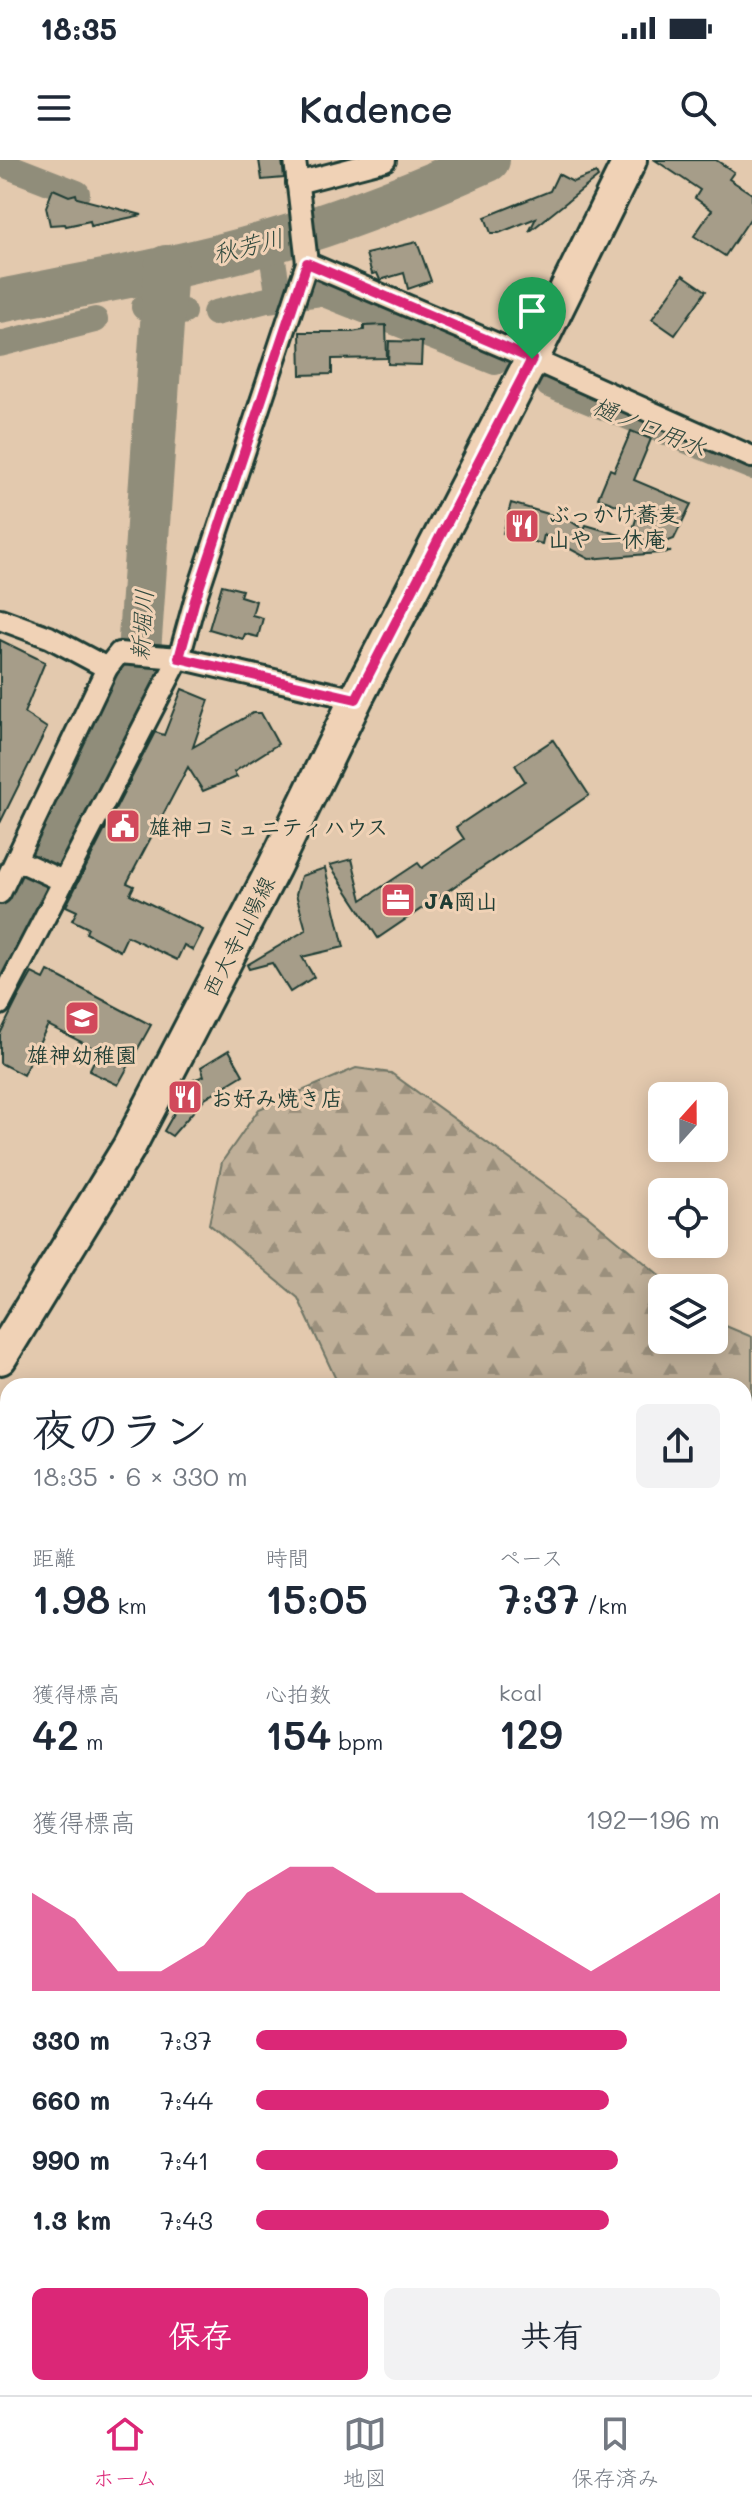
<!DOCTYPE html>
<html lang="ja">
<head>
<meta charset="utf-8">
<style>
	body { margin:0; font-family:Mali,"Klee One",sans-serif; background:#f2f2f3; color:#1f2937; height:100vh; display:flex; flex-direction:column; font-size:30px; white-space:nowrap }
	* { box-sizing:border-box; margin:0 }
	p { font-size:26px; color:#747a83 }
	.icon { flex:none; width:44px; height:44px; fill:none; stroke:currentColor; stroke-width:2; stroke-linecap:round; stroke-linejoin:round }
	.map { position:relative; flex:1; overflow:hidden }
	.sheet { position:absolute; left:0px; top:1218px; width:752px; height:1018px; display:flex; flex-direction:column; background:#fff; border-radius:24px 24px 0 0; box-shadow:0 4px 20px #0003 }
	.sheet>* { flex:none }
	.needle { width:52px; rotate:21deg }
	.buttons { position:absolute; left:648px; top:922px; display:grid; gap:16px }
	.buttons a { display:grid; place-items:center; width:80px; height:80px; border-radius:12px; background:#fff; box-shadow:0 4px 20px #0003; font-size:40px }
	.pin { position:absolute; display:grid; place-items:center; width:68px; height:68px; color:#fff; margin:-82px -34px; border-radius:50% 50% 50% 0; rotate:-45deg; box-shadow:0 0 8px #0007 }
	.pin .icon { rotate:45deg }
	.round { display:grid; place-items:center; flex:none; width:84px; height:84px; border-radius:12px; background:#f2f2f3 }
	.summary { display:flex; align-items:center; justify-content:space-between; height:136px; padding:0 32px }
	h1 { font-size:44px; font-weight:600; line-height:60px }
	.stats { display:grid; grid-template-columns:repeat(3,1fr); gap:12px; height:136px; padding:8px 32px }
	.stats div { display:grid; align-content:center }
	.stats b { font-size:40px; font-weight:600 }
	.stats small { font-size:22px; font-weight:400 }
	.stats p { font-size:22px }
	.chart { height:224px; padding:16px 32px }
	.chart p { display:flex; justify-content:space-between }
	.chart svg { width:100%; height:144px; margin-top:8px; fill:#db2777; opacity:.7 }
	.cta { display:flex; gap:16px; margin-top:auto; padding:16px 32px }
	.cta a { flex:1; height:92px; border-radius:12px; background:#db2777; color:#fff; font-size:32px; font-weight:600; line-height:92px; text-align:center }
	.cta a+a { background:#f2f2f3; color:#1f2937 }
	ul { padding:0 32px; list-style:none; font-size:26px }
	li { display:grid; grid-template-columns:128px 96px 1fr; align-items:center; height:60px }
	li i { height:20px; border-radius:10px; background:#db2777 }
	.status { display:flex; justify-content:space-between; align-items:center; height:56px; padding:0 40px; background:#fff; direction:ltr }
	.status svg { height:22px; fill:currentColor }
	header { display:flex; justify-content:space-between; align-items:center; height:104px; padding:0 32px; background:#fff; font-size:36px; font-weight:600 }
	.tab-bar { display:flex; justify-content:space-around; align-items:center; height:112px; border-top:2px solid #e0e1e3; background:#fff; font-size:22px; color:#747a83 }
	.tab-bar a { display:grid; justify-items:center; gap:4px }
	.tab-bar .selected { color:#db2777 }
	.map>svg:first-child { display:block }
</style>
</head>
<body>
<div class="status"><b>18:35</b><svg viewBox="0 0 49 12"><path d="M0 12V9h3v3zM5 12V6h3v6zM10 12V3h3v9zM15 12V0h3v12zM26 1h20v11H26zM47 4h2v5h-2z"/></svg></div>
<header><svg class="icon" aria-label="menu" viewBox="0 0 24 24"><path d="M4 6h16M4 12h16M4 18h16"/></svg>Kadence<svg class="icon" aria-label="search" viewBox="0 0 24 24"><circle cx="10" cy="10" r="6"/><path d="M15 15l6 6"/></svg></header>
<div class="map">
<svg width="752" height="2235" viewBox="0 0 752 2235">
	<defs>
		<pattern id="forest-firs" width="22" height="20" patternUnits="userSpaceOnUse" patternTransform="scale(2)"><rect width="22" height="20" fill="#bfaf98"/><path d="M5 1l3.5 6h-7zM16 11l3.5 6h-7z" fill="#9b907d"/></pattern>
	</defs>
	<rect width="100%" height="100%" fill="#e3c9ae"/>
	<filter id="ink" filterUnits="userSpaceOnUse"><feTurbulence type="fractalNoise" baseFrequency=".0125" numOctaves="2"/><feDisplacementMap in="SourceGraphic" scale="16" xChannelSelector="R" yChannelSelector="G"/><feConvolveMatrix kernelMatrix="1 2 1 2 8 2 1 2 1" color-interpolation-filters="sRGB"/></filter>
	<g filter="url(#ink)">
		<polygon fill="url(#forest-firs)" stroke="#6f7666" stroke-width="2" points="356,908 391,913 587,1055 675,1128 662,1128 662,1180 714,1180 714,1161 752,1177 752,2235 608,2235 607,2228 744,2228 744,1226 339,1226 298,1138 209,1064 222,1002 259,949"/>
		<g fill="none" stroke-linecap="round" stroke-linejoin="round">
			<g stroke="#908d7a" stroke-width="26">
				<polyline points="0,3 77,33"/>
				<polyline points="270,82 279,138"/>
				<polyline points="144,147 183,152"/>
				<polyline points="215,153 267,140 321,133 495,202"/>
				<polyline points="0,184 95,160"/>
				<polyline points="549,225 752,307"/>
			</g>
			<g stroke="#908d7a" stroke-width="44">
				<path d="M0,141C90,123 182,108 270,82C344,61 417,32 488,0"/>
				<polyline points="0,792 137,521 166,107"/>
			</g>
		</g>
		<g fill="#a69d89" stroke="#1f3d34" stroke-width="2">
			<polygon points="259,0 282,0 284,18 262,20"/>
			<polygon points="655,0 716,0 734,12 729,19 752,34 752,56 725,96 694,76 712,50 695,38 700,30"/>
			<polygon points="596,13 598,17 529,72 536,58 499,73 491,73 485,57 550,31 558,14 573,22"/>
			<polygon points="53,29 69,36 76,34 77,38 142,55 91,66 90,61 66,66 65,64 50,65 46,47"/>
			<polygon points="417,82 431,121 408,129 404,113 380,120 377,113 372,114 366,94"/>
			<polygon points="683,115 706,131 675,175 652,159"/>
			<polygon points="386,165 387,198 332,199 332,214 301,215 300,172 352,172 364,170 364,166"/>
			<polygon points="389,181 422,182 421,205 388,204"/>
			<polygon points="631,271 651,279 634,320 691,344 674,379 655,386 671,392 589,399 544,375 542,384 503,373 511,343 569,360 584,370 586,365 630,378 638,353 598,338 610,309 614,311"/>
			<polygon points="222,425 242,430 240,436 256,441 252,455 263,458 258,477 245,474 243,479 209,469"/>
			<polygon points="0,480 45,502 24,553 47,568 0,663"/>
			<polygon points="182,529 209,540 193,587 253,553 261,553 278,584 234,612 237,617 203,631 188,607 127,723 134,726 130,734 203,770 193,790 184,785 177,800 127,776 120,791 86,773 88,768 72,760 77,751 66,746 155,572 164,575"/>
			<polygon points="553,580 589,635 378,778 330,705 352,699 362,740 418,703 422,708 464,679 456,667 525,621 515,605"/>
			<polygon points="325,708 344,787 302,797 314,817 290,832 272,803 249,809 247,805 306,770 296,734 301,716"/>
			<polygon points="48,811 151,865 118,925 89,911 99,891 48,865 23,915 0,903 0,874 18,838 32,813 44,819"/>
			<polygon points="229,890 243,915 205,938 172,976 164,971 193,920 204,916 201,907"/>
		</g>
		<g fill="none" stroke-linecap="round" stroke-linejoin="round">
			<defs>
				<g id="street">
					<polyline points="297,23 385,0"/>
					<polyline points="307,103 532,199 752,297"/>
					<polyline points="0,459 49,477 107,508"/>
					<polyline points="17,700 63,721"/>
					<polyline points="0,733 107,508 119,493 179,498 195,440 307,103 295,0"/>
					<polyline points="0,844 179,498 356,539"/>
					<polyline points="0,2187 8,2190"/>
					<polyline points="47,2228 53,2235"/>
				</g>
				<polyline id="primary" points="0,1198 129,987 274,707 356,539 532,199 630,0"/>
			</defs>
			<use href="#street" stroke="#1f3d34" stroke-width="26"/>
			<use href="#primary" stroke="#1f3d34" stroke-width="38"/>
			<use href="#street" stroke="#f0d2b6" stroke-width="20"/>
			<use href="#primary" stroke="#f0d2b6" stroke-width="32"/>
		</g>
	</g>
	<g fill="none" stroke-linecap="round" stroke-linejoin="round" filter="url(#ink)">
		<defs>
			<polygon id="route" points="307,103 532,199 356,539 179,498 195,440"/>
		</defs>
		<use href="#route" stroke="#fff" stroke-width="16"/>
		<use href="#route" stroke="#db2777" stroke-width="10"/>
	</g>
	<defs>
		<symbol id="restaurant-square" viewBox="-11 -11 22 22"><rect x="-9" y="-9" width="18" height="18" rx="4" fill="#d1495b" stroke="#f0d2b6"/><path d="M-5-6h1v4h1v-4h1v4h1v-4h1v5L-1.5 .5V6h-2V.5L-5-1ZM5-6V6H3V1.5H1.5Q1.5-4 5-6Z" fill="#fff"/></symbol>
		<symbol id="civic-square" viewBox="-11 -11 22 22"><rect x="-9" y="-9" width="18" height="18" rx="4" fill="#d1495b" stroke="#f0d2b6"/><path d="M-.6-6.5H3V-4.5H.6V-3L4-1V1h2V6H-6V1h2V-1L-.6-3ZM-1.2 2.5V6h2.4V2.5Z" fill="#fff"/></symbol>
		<symbol id="office-square" viewBox="-11 -11 22 22"><rect x="-9" y="-9" width="18" height="18" rx="4" fill="#d1495b" stroke="#f0d2b6"/><path d="M-6-3h4V-5.5h4V-3h4V5H-6ZM-1-4.5V-3h2v-1.5ZM-6 0V1H6V0Z" fill="#fff"/></symbol>
		<symbol id="school-square" viewBox="-11 -11 22 22"><rect x="-9" y="-9" width="18" height="18" rx="4" fill="#d1495b" stroke="#f0d2b6"/><path d="M0-5L7-2L0 1L-7-2ZM-4 1L0 2.5L4 1V4Q0 6-4 4Z" fill="#fff"/></symbol>
	</defs>
	<g fill-rule="evenodd">
		<use href="#restaurant-square" x="502" y="346" width="40" height="40"/>
		<use href="#civic-square" x="103" y="646" width="40" height="40"/>
		<use href="#office-square" x="378" y="720" width="40" height="40"/>
		<use href="#school-square" x="62" y="838" width="40" height="40"/>
		<use href="#restaurant-square" x="165" y="917" width="40" height="40"/>
	</g>
	<g text-anchor="middle" dominant-baseline="central" stroke-width="6" stroke-linejoin="round" paint-order="stroke">
		<g font-size="22" font-weight="bold" fill="#1f3d34" stroke="#f0d2b6" text-anchor="start">
			<text x="548" y="353">ぶっかけ蕎麦<tspan x="548" dy="25">山や 一休庵</tspan></text>
			<text x="149" y="666">雄神コミュニティハウス</text>
			<text x="424" y="740">JA岡山</text>
			<text x="82" y="894" text-anchor="middle">雄神幼稚園</text>
			<text x="211" y="937">お好み焼き店</text>
		</g>
		<g font-size="22" fill="#1f3d34" stroke="#f0d2b6">
			<text transform="translate(238 776) rotate(-63)">西大寺山陽線</text>
		</g>
		<g font-size="24" font-style="italic" fill="#30493e" stroke="#f0d2b6">
			<text transform="translate(248 85) rotate(-14)">秋芳川</text>
			<text transform="translate(650 266) rotate(22)">樋ノ口用水</text>
			<text transform="translate(141 465) rotate(-86)">新堀川</text>
		</g>
	</g>
</svg>
<div class="buttons">
<a><svg class="needle" viewBox="-14 -14 28 28"><path d="M0-13l5 13h-10z" fill="#e53935"/><path d="M0 13l5-13h-10z" fill="#747a83"/></svg></a>
<a><svg class="icon" aria-label="locate" viewBox="0 0 24 24"><circle cx="12" cy="12" r="6"/><path d="M12 2v4M12 18v4M2 12h4M18 12h4"/></svg></a>
<a><svg class="icon" aria-label="layers" viewBox="0 0 24 24"><path d="M12 4l9 5-9 5-9-5zM3 14l9 5 9-5"/></svg></a>
</div>
<div class="pin" style="left:532px;top:199px;background:#1e9e55"><svg class="icon" aria-label="arrive" viewBox="0 0 24 24"><path d="M6 21V4h12l-3 4 3 4H6"/></svg></div>
<section class="sheet">
<div class="summary"><div><h1>夜のラン</h1><p>18:35 · 6 × 330 m</p></div><a class="round"><svg class="icon" aria-label="share" viewBox="0 0 24 24"><path d="M12 15V3M7 8l5-5 5 5M5 13v7h14v-7"/></svg></a></div>
<div class="stats">
<div><p>距離</p><b>1.98<small> km</small></b></div>
<div><p>時間</p><b>15:05</b></div>
<div><p>ペース</p><b>7:37<small> /km</small></b></div>
</div>
<div class="stats">
<div><p>獲得標高</p><b>42<small> m</small></b></div>
<div><p>心拍数</p><b>154<small> bpm</small></b></div>
<div><p>kcal</p><b>129</b></div>
</div>
<div class="chart"><p><span>獲得標高</span>192–196 m</p>
<svg viewBox="0 0 160 44" preserveAspectRatio="none"><path d="M0 44V14L10 22L20 38L30 38L40 30L50 14L60 6L70 6L80 14L90 14L100 14L110 22L120 30L130 38L140 30L150 22L160 14V44z"/></svg>
</div>
<ul>
<li><b>330 m</b>7:37<i style="width:80%"></i></li>
<li><b>660 m</b>7:44<i style="width:76%"></i></li>
<li><b>990 m</b>7:41<i style="width:78%"></i></li>
<li><b>1.3 km</b>7:43<i style="width:76%"></i></li>
</ul>
<div class="cta"><a>保存</a><a>共有</a></div>
</section>
</div>
<nav class="tab-bar">
<a class="selected"><svg class="icon" aria-label="home" viewBox="0 0 24 24"><path d="M3 11l9-7 9 7M6 9v11h12V9"/></svg>ホーム</a>
<a><svg class="icon" aria-label="map" viewBox="0 0 24 24"><path d="M3 6l6-2 6 2 6-2v14l-6 2-6-2-6 2zM9 4v14M15 6v14"/></svg>地図</a>
<a><svg class="icon" aria-label="saved" viewBox="0 0 24 24"><path d="M7 4h10v16l-5-4-5 4z"/></svg>保存済み</a>
</nav>
</body>
</html>
